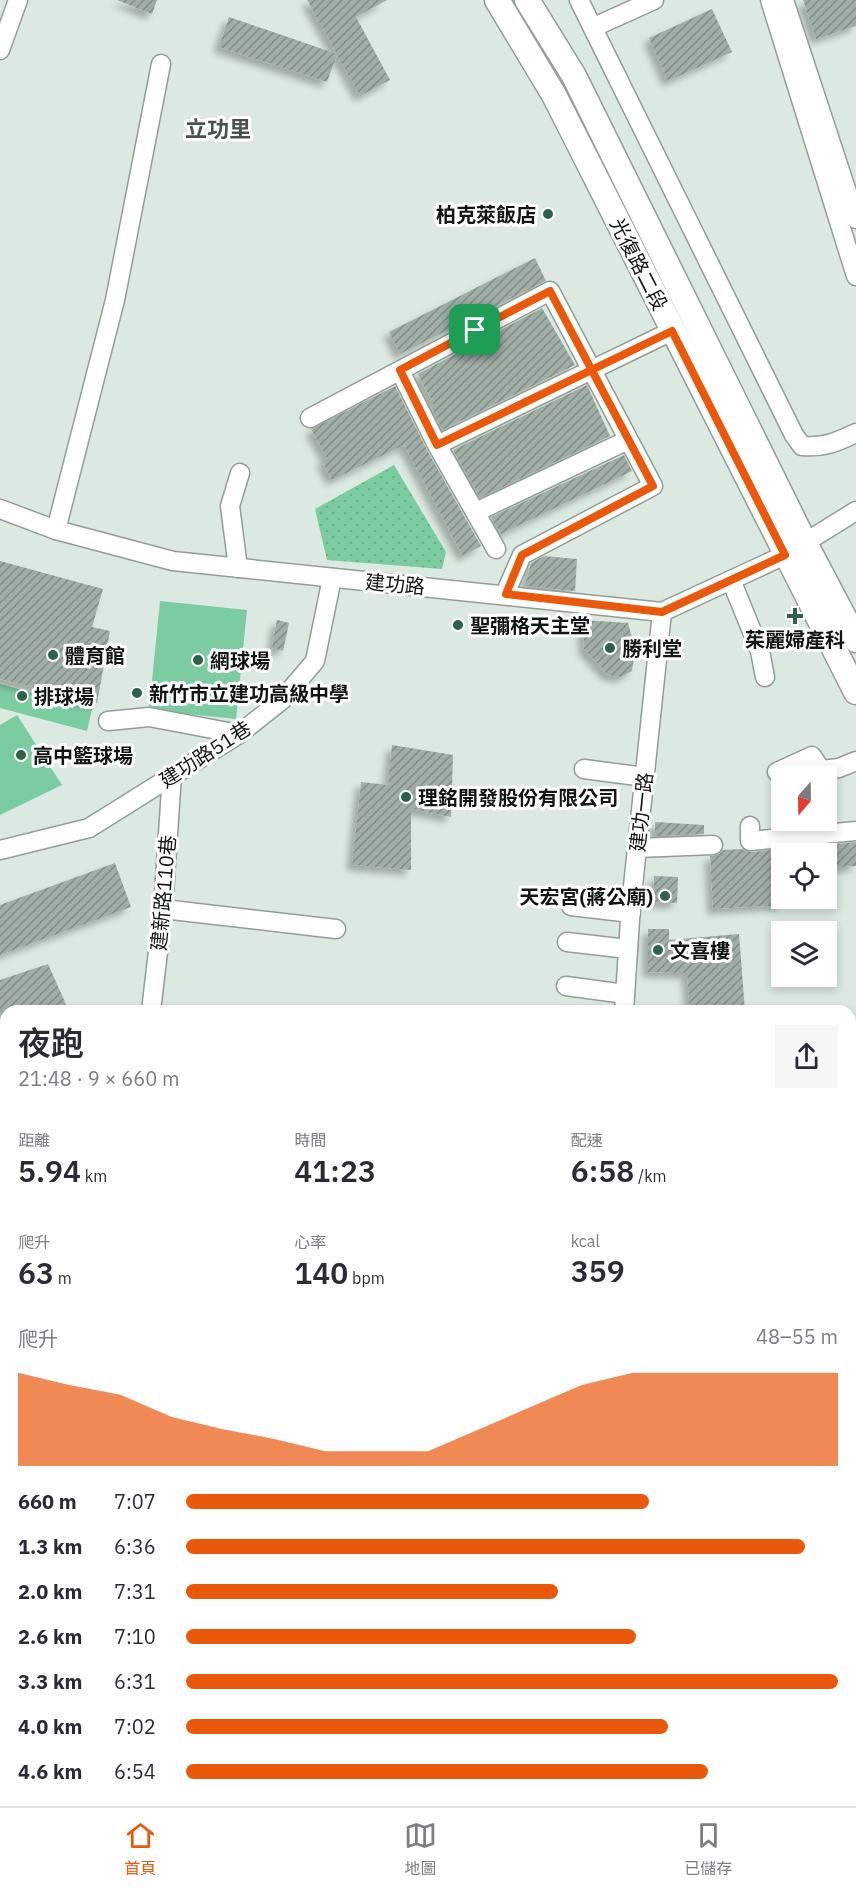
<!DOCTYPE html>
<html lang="zh-TW">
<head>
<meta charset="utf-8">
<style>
	body { margin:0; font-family:"IBM Plex Sans","Noto Sans TC",sans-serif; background:#f7f7f7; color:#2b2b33; height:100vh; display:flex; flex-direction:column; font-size:22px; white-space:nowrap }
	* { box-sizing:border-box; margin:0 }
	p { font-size:20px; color:#7c7c81 }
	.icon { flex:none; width:33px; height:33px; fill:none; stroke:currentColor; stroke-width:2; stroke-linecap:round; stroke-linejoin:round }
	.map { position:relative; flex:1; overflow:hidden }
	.sheet { position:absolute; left:0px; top:1005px; width:856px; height:801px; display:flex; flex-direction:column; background:#fff; border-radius:18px 18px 0 0; box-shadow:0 3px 9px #0003 }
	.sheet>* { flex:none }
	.needle { width:39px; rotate:200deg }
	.tools { position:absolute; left:771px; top:765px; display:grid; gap:12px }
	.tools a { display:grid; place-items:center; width:66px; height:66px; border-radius:0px; background:#fff; box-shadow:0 3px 9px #0003; font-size:30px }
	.pin { position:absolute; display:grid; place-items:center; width:51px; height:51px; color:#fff; margin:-26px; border-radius:12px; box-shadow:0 3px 9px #0006 }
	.round { display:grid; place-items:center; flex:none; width:63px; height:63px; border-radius:0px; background:#f7f7f7 }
	.overview { display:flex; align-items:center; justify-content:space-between; height:102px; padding:0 18px }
	h1 { font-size:33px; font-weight:600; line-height:45px }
	.metrics { display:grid; grid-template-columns:repeat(3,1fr); gap:9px; height:102px; padding:6px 18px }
	.metrics div { display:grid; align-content:center }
	.metrics b { font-size:30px; font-weight:600 }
	.metrics small { font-size:16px; font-weight:400 }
	.metrics p { font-size:16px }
	.chart { height:168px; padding:12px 18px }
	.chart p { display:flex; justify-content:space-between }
	.chart svg { width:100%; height:108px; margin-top:6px; fill:#ea580c; opacity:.7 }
	ul { padding:0 18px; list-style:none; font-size:20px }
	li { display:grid; grid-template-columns:96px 72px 1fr; align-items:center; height:45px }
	li i { height:15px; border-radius:8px; background:#ea580c }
	.tab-bar { display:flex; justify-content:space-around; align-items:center; height:84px; border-top:2px solid #e1e1e2; background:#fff; font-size:16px; color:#7c7c81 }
	.tab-bar a { display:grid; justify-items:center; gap:3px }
	.tab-bar .on { color:#ea580c }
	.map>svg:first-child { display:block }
</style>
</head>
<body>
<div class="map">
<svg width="856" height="1806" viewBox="0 0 856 1806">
	<defs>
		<pattern id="green-dots" width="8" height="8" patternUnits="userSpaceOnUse" patternTransform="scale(1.5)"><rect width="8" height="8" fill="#7ccca2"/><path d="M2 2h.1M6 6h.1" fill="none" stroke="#6aae8b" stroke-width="1.8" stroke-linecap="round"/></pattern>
		<pattern id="building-hatch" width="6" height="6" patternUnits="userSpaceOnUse" patternTransform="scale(1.5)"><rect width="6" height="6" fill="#a1aea6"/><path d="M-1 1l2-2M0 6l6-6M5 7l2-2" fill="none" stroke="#828d86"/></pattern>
		<filter id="shadow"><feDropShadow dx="-5.5" dy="5.5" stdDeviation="3" flood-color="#0004"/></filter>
	</defs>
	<rect width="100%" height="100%" fill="#dbe9e0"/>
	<g fill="url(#green-dots)">
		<polygon points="394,465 446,552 442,569 327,560 315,509"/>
		<polygon points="0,1556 6,1557 6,1606 0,1605"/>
		<polygon points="851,1662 856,1662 856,1716 851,1715"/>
	</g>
	<g fill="#7ccca2">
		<polygon points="160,601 247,610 236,719 149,710"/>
		<polygon points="0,684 92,709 87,731 0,708"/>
		<polygon points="17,715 62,785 0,815 0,725"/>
	</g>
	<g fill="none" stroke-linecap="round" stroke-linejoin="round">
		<g stroke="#46b380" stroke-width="4.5">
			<polyline points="0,1566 6,1568"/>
			<polyline points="850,1670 856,1671"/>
		</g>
	</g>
	<g fill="url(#building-hatch)" filter="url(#shadow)">
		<polygon points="117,0 157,0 152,14"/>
		<polygon points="307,0 387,0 356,17 390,80 360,96 337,55 327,82 219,47 229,17 337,54"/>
		<polygon points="803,0 856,0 856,26 816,39"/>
		<polygon points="712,9 732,52 668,81 649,38"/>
		<polygon points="535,258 546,281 400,354 389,332"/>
		<polygon points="542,308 575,365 442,430 431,407 434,405 418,374"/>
		<polygon points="587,385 610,436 480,498 453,450"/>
		<polygon points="395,386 427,450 481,546 463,556 404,445 332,480 322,461 327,458 311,429"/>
		<polygon points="624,455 632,471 501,534 491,517"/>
		<polygon points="544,556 577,559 575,591 525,586 531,563"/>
		<polygon points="0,561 103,589 92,627 110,631 97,703 0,679"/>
		<polygon points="277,620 289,623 283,651 272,648"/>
		<polygon points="583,620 628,623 635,648 632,671 621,677 608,675 584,649"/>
		<polygon points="392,745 453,755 451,817 411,809 411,870 352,865 361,782 388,785"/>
		<polygon points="655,822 704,825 704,834 655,836"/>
		<polygon points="856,842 856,866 826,868 826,845"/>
		<polygon points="742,849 751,852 782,849 782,905 713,909 710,856 718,855 723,850"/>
		<polygon points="115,863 131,907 0,955 0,905"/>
		<polygon points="654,876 678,877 677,903 653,902"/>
		<polygon points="648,929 669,929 669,940 739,934 745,1011 690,1011 687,973 648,972"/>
		<polygon points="48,964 69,1011 0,1011 0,980"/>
	</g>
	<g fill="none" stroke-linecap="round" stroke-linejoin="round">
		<defs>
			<g id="minor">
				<path d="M579,0L794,435L802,446C824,448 837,442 856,433"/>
				<polyline points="770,0 856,276"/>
				<polyline points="784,0 856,219"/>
				<polyline points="594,27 654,0"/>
				<polyline points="0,50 18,0"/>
				<polyline points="400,371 437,445 496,549"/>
				<polyline points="310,418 550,291 653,486 522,555 505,594"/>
				<polyline points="437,445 672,331"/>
				<polyline points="0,509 56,530 173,561 662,612 785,555 856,511"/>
				<polyline points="476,512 628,440"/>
				<polyline points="56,530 115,300 161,64"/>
				<polyline points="238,568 230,506 240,473"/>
				<polyline points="731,580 760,651 765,677"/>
				<polyline points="108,721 149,717 239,734"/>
				<polyline points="584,769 645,777"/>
				<polyline points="777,772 812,756 821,770 839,768 856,761"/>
				<polyline points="750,826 750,841 856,831"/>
				<polyline points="637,848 713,845"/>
				<polyline points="0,850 89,828 239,734 282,700 315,661 332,578"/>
				<polyline points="571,906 631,913"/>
				<polyline points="163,909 336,929"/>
				<polyline points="567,942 628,949"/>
				<polyline points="566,986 625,994"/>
				<polyline points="151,1011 163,909 172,774"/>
				<polyline points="624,1011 631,905 662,612"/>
				<polyline points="0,1104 3,1112"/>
				<polyline points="850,1148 856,1148"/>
				<polyline points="850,1242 856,1242"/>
				<polyline points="0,1285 6,1285"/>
				<polyline points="850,1322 856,1321"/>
				<polyline points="850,1401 856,1401"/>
				<polyline points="850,1480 856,1480"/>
				<polyline points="0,1511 6,1511"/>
				<polyline points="0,1540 6,1541"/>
				<polyline points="850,1611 856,1611"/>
				<polyline points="850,1643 856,1643"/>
				<polyline points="0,1692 6,1687"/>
				<polyline points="850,1713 856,1712"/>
				<polyline points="0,1739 6,1745"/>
				<polyline points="56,1800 62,1806"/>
				<polyline points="636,1800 642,1806"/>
				<polyline points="420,1806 427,1800"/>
				<polyline points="552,1806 552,1800"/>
			</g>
			<g id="major">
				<polyline points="497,0 554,95 856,692"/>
				<polyline points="527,0 574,76 805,543 856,640"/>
			</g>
		</defs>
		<use href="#minor" stroke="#919e96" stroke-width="21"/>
		<use href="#major" stroke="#919e96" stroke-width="27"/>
		<use href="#minor" stroke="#fff" stroke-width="18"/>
		<use href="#major" stroke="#fff" stroke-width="24"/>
	</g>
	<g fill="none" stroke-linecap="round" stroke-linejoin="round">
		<defs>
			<path id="route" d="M475,330L550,291C584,356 618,421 653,486L522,555L506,594L662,612L785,555L672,331L437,445L400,370L475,330"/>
		</defs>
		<use href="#route" stroke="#fff" stroke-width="12"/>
		<use href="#route" stroke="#ea580c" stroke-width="8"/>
	</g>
	<g fill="#2d6248" stroke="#fff" stroke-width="2">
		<circle cx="548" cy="214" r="6"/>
		<path d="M792 607h6v6h6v6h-6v6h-6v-6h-6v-6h6z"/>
		<circle cx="458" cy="625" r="6"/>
		<circle cx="610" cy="648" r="6"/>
		<circle cx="53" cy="655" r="6"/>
		<circle cx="198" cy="660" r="6"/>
		<circle cx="137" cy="693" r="6"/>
		<circle cx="22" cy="696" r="6"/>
		<circle cx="21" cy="755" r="6"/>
		<circle cx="406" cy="797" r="6"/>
		<circle cx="665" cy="896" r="6"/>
		<circle cx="658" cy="950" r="6"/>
	</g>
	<g text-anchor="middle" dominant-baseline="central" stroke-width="6" stroke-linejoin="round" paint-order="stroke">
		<g font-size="20" font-weight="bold" fill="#111613" stroke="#fff" text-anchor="start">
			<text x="536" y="214" text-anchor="end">柏克萊飯店</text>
			<text x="470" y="625">聖彌格天主堂</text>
			<text x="795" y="639" text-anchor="middle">茱麗婦產科</text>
			<text x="622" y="648">勝利堂</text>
			<text x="65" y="655">體育館</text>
			<text x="210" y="660">網球場</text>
			<text x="149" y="693">新竹市立建功高級中學</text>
			<text x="34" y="696">排球場</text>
			<text x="33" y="755">高中籃球場</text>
			<text x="418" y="797">理銘開發股份有限公司</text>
			<text x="653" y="896" text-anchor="end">天宏宮(蔣公廟)</text>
			<text x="670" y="950">文喜樓</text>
		</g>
		<g font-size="20" fill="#111613" stroke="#fff">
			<text transform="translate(639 264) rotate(63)">光復路二段</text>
			<text transform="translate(395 584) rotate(5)">建功路</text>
			<text transform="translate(205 754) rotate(-33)">建功路51巷</text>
			<text transform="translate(641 812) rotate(-84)">建功一路</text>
			<text transform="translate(163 893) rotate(-85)">建新路110巷</text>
		</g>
		<g font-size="22" font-weight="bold" fill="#46524b" stroke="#fff">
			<text x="218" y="128">立功里</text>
		</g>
	</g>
</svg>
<div class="tools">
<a><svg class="needle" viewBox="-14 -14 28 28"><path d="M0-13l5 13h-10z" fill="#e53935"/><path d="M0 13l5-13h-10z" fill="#7c7c81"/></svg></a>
<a><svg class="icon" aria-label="locate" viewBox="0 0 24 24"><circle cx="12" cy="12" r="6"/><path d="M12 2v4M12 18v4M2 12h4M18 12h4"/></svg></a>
<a><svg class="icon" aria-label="layers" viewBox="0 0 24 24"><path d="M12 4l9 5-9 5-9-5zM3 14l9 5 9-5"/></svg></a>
</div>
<div class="pin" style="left:475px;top:330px;background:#1e9e55"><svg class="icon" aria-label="arrive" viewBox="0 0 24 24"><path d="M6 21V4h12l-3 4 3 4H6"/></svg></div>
<section class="sheet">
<div class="overview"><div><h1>夜跑</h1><p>21:48 · 9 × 660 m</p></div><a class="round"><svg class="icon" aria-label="share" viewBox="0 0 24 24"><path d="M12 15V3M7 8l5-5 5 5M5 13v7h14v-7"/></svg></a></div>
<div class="metrics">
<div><p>距離</p><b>5.94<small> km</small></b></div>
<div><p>時間</p><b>41:23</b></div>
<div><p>配速</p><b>6:58<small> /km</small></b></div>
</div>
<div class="metrics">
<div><p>爬升</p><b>63<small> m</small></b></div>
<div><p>心率</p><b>140<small> bpm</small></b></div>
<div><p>kcal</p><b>359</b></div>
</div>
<div class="chart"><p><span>爬升</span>48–55 m</p>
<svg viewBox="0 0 160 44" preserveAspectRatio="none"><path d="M0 44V6L10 11L20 15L30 24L40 29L50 33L60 38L70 38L80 38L90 29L100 20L110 11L120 6L130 6L140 6L150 6L160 6V44z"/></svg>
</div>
<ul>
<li><b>660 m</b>7:07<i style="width:71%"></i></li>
<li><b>1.3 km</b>6:36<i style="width:95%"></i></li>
<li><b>2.0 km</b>7:31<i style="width:57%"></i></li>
<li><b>2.6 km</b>7:10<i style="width:69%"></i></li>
<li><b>3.3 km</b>6:31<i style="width:100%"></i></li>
<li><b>4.0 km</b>7:02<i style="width:74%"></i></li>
<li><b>4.6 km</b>6:54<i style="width:80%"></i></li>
</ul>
</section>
</div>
<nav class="tab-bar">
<a class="on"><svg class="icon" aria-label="home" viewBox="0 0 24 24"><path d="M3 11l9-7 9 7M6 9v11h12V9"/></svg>首頁</a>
<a><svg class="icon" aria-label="map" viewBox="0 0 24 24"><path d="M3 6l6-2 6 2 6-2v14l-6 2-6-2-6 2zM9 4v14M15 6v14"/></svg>地圖</a>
<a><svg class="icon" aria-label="saved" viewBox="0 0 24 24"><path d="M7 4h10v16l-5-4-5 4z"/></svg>已儲存</a>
</nav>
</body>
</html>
